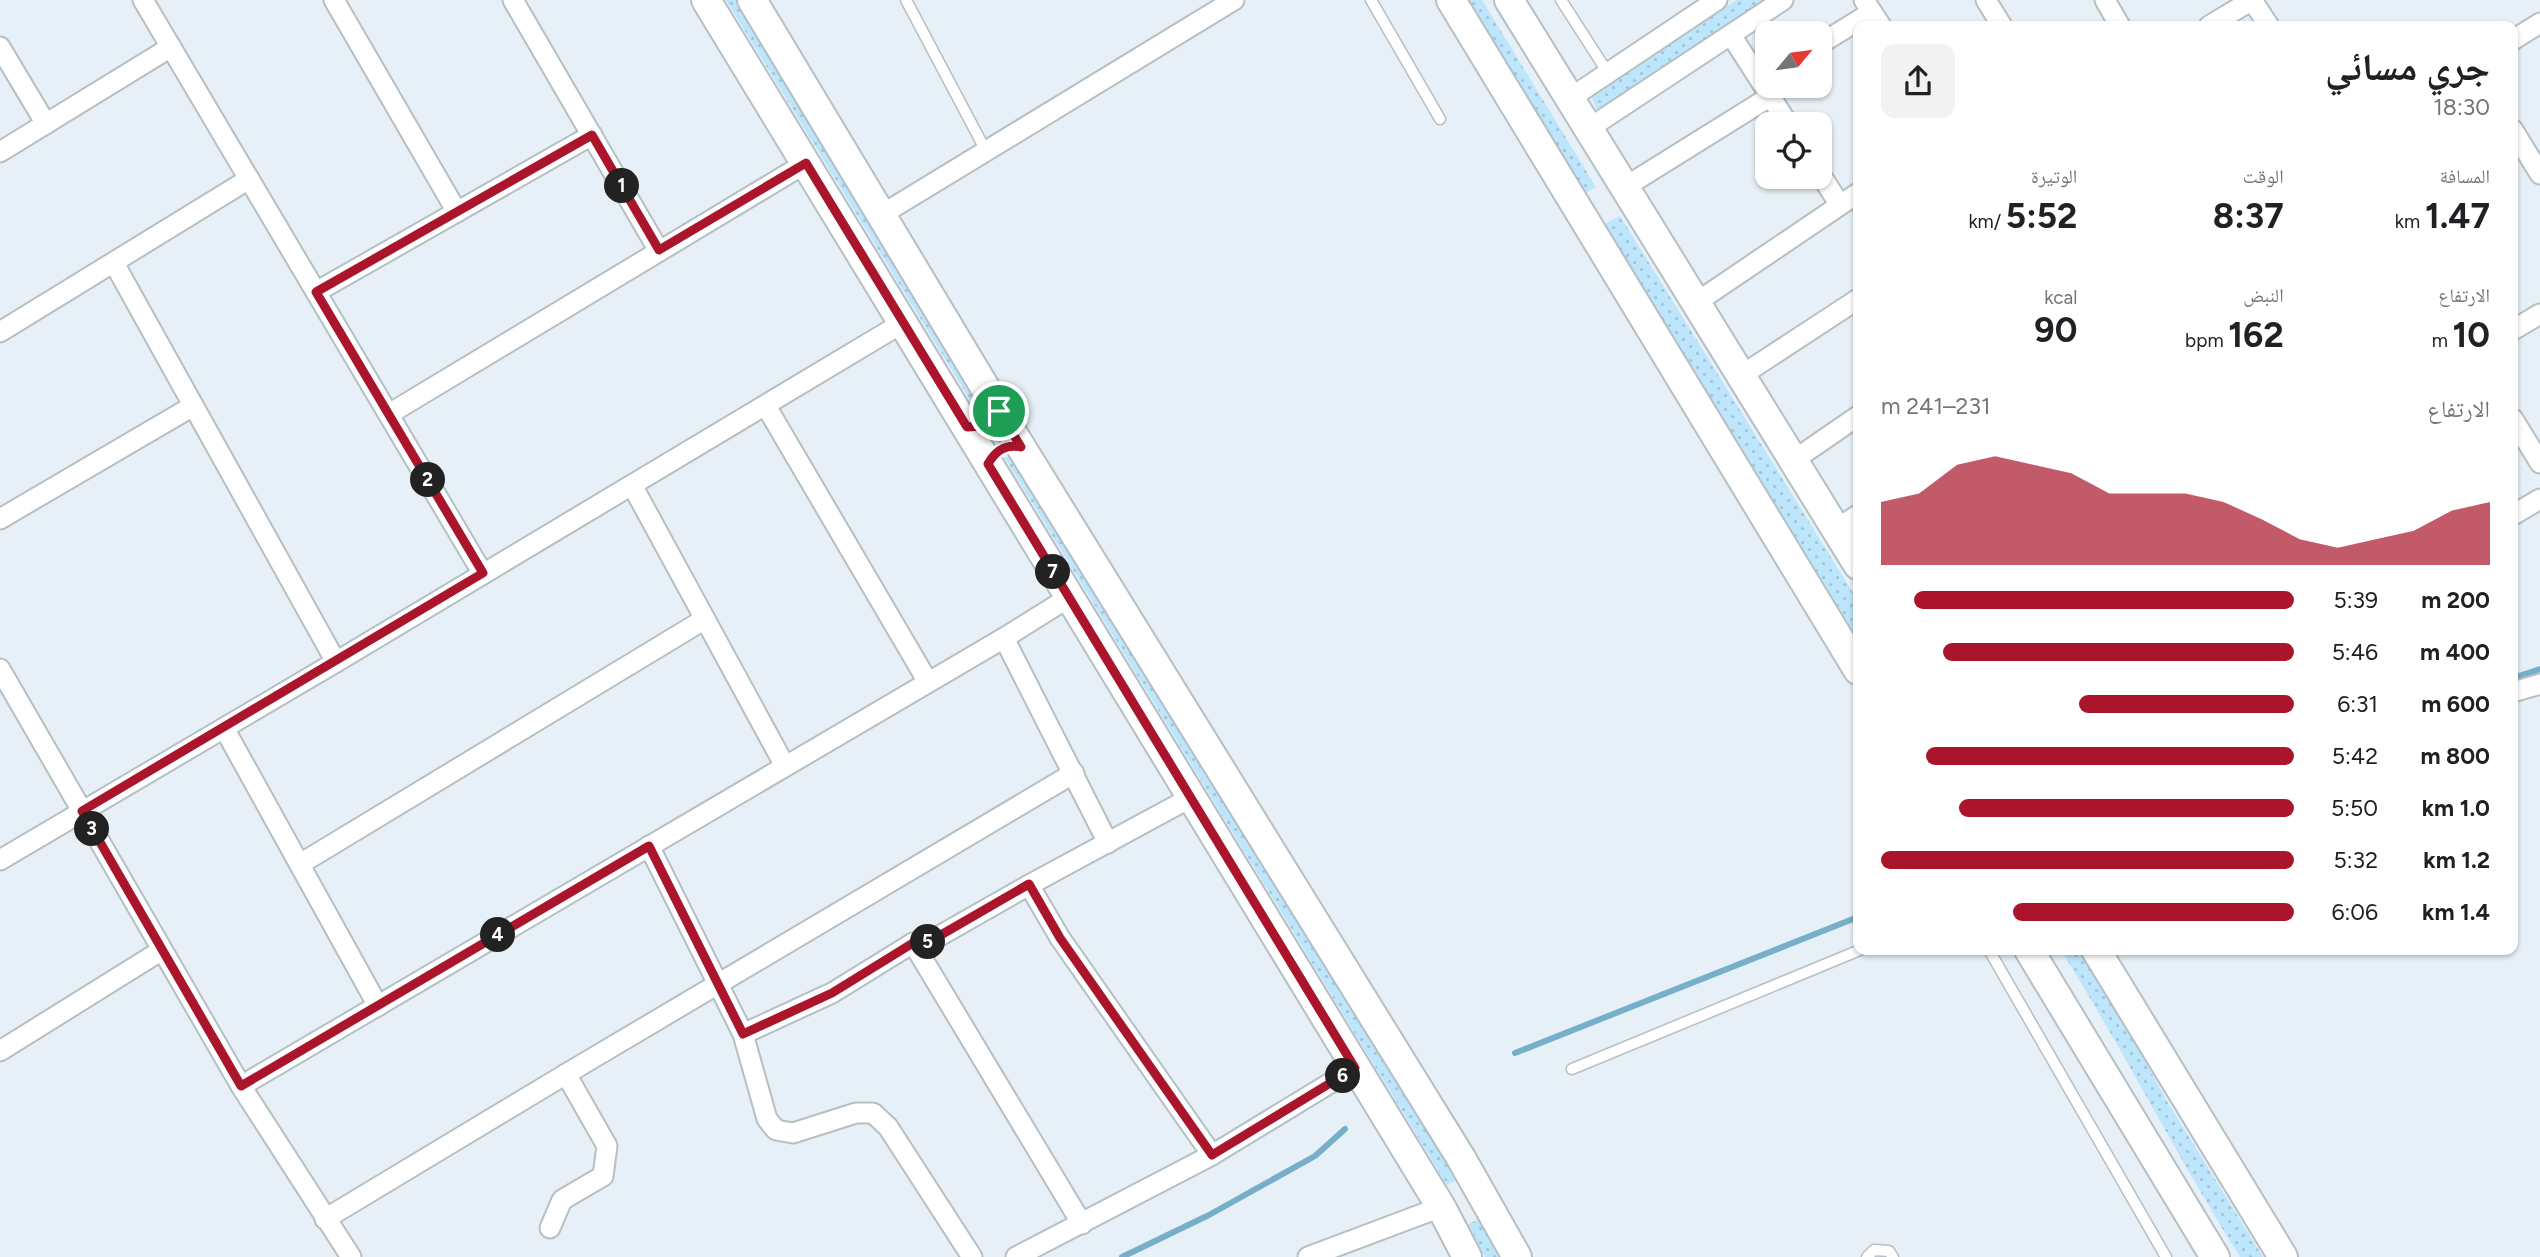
<!DOCTYPE html>
<html lang="ar">
<head>
<meta charset="utf-8">
<style>
	body { margin:0; font-family:Figtree,"Noto Naskh Arabic",sans-serif; background:#f2f2f2; color:#202124; direction:rtl; height:100vh; display:flex; flex-direction:column; font-size:26px; white-space:nowrap }
	* { box-sizing:border-box; margin:0 }
	p { font-size:23px; color:#757577 }
	.icon { flex:none; width:38px; height:38px; fill:none; stroke:currentColor; stroke-width:2; stroke-linecap:round; stroke-linejoin:round }
	.map { position:relative; flex:1; overflow:hidden; direction:ltr }
	.sheet { position:absolute; left:1853px; top:21px; width:665px; height:934px; display:flex; flex-direction:column; background:#fff; border-radius:14px; box-shadow:0 2px 5px #0004; direction:rtl }
	.sheet>* { flex:none }
	.needle { width:46px; rotate:61deg }
	.fabs { position:absolute; left:1755px; top:21px; display:grid; gap:14px }
	.fabs a { display:grid; place-items:center; width:77px; height:77px; border-radius:14px; background:#fff; box-shadow:0 2px 5px #0004; font-size:35px }
	.pin { position:absolute; display:grid; place-items:center; width:60px; height:60px; color:#fff; margin:-30px; border:4px solid #fff; border-radius:50%; box-shadow:0 2px 7px #0007 }
	.km { position:absolute; width:35px; height:35px; margin:-18px; border-radius:50%; background:#222; color:#fff; font-size:19px; line-height:35px; text-align:center }
	.round { display:grid; place-items:center; flex:none; width:74px; height:74px; border-radius:14px; background:#f2f2f2 }
	.headline { display:flex; align-items:center; justify-content:space-between; height:119px; padding:0 28px }
	h1 { font-size:38px; font-weight:700; line-height:52px }
	.figures { display:grid; grid-template-columns:repeat(3,1fr); gap:10px; height:119px; padding:7px 28px }
	.figures div { display:grid; align-content:center }
	.figures b { font-size:35px; font-weight:700 }
	.figures small { font-size:19px; font-weight:400 }
	.figures p { font-size:19px }
	.chart { height:196px; padding:14px 28px }
	.chart p { display:flex; justify-content:space-between }
	.chart svg { width:100%; height:126px; margin-top:7px; fill:#ab152b; opacity:.7 }
	ul { padding:0 28px; list-style:none; font-size:23px }
	li { display:grid; grid-template-columns:112px 84px 1fr; align-items:center; height:52px }
	li i { height:18px; border-radius:9px; background:#ab152b }
	.map>svg:first-child { display:block }
</style>
</head>
<body>
<div class="map">
<svg width="2540" height="1257" viewBox="0 0 2540 1257">
	<defs>
		<pattern id="grass-dots" width="8" height="8" patternUnits="userSpaceOnUse" patternTransform="scale(1.75)"><rect width="8" height="8" fill="#bde5fb"/><path d="M2 2h.1M6 6h.1" fill="none" stroke="#a2c4d7" stroke-width="1.8" stroke-linecap="round"/></pattern>
	</defs>
	<rect width="100%" height="100%" fill="#e6f0f6"/>
	<g fill="url(#grass-dots)">
		<polygon points="726,0 745,0 993,411 981,418"/>
		<polygon points="1464,0 1482,0 1596,187 1583,195"/>
		<polygon points="1737,0 1771,0 1598,111 1590,95"/>
		<polygon points="1620,216 1858,601 1858,639 1603,225"/>
		<polygon points="1017,451 1461,1178 1447,1185 1005,458"/>
		<path d="M2061,950H2080L2115,1006L2168,1103L2263,1257H2240C2177,1157 2124,1051 2061,950Z"/>
		<polygon points="1487,1216 1507,1257 1485,1257 1468,1224"/>
	</g>
	<g fill="none" stroke-linecap="round" stroke-linejoin="round">
		<g stroke="#77aeca" stroke-width="6">
			<polyline points="2513,678 2540,669"/>
			<polyline points="1515,1053 1858,917"/>
			<polyline points="1122,1257 1209,1215 1315,1156 1345,1129"/>
		</g>
		<defs>
			<g id="lane">
				<polyline points="906,0 986,151"/>
				<polyline points="1371,0 1440,119"/>
				<polyline points="1561,0 1608,73"/>
				<polyline points="1989,950 2166,1257"/>
				<polyline points="1572,1069 1860,950"/>
				<polyline points="1867,1257 1874,1250 1889,1251 1893,1257"/>
			</g>
			<g id="street">
				<polyline points="143,0 483,574"/>
				<polyline points="334,0 457,212"/>
				<polyline points="513,0 659,251"/>
				<polyline points="1864,0 1881,26"/>
				<polyline points="1986,0 2002,26"/>
				<polyline points="2105,0 2120,26"/>
				<polyline points="2209,26 2252,0 2269,26"/>
				<polyline points="1731,35 1788,124"/>
				<polyline points="2513,40 2540,23"/>
				<polyline points="1820,44 1872,12"/>
				<polyline points="0,47 46,124"/>
				<polyline points="1569,99 1717,0"/>
				<polyline points="1588,129 1783,0"/>
				<polyline points="2513,130 2540,174"/>
				<polyline points="0,152 171,47"/>
				<polyline points="1820,174 1840,205"/>
				<polyline points="1625,187 1771,96"/>
				<polyline points="881,215 1234,0"/>
				<polyline points="114,263 336,662"/>
				<polyline points="316,292 592,135"/>
				<polyline points="1697,302 1858,193"/>
				<polyline points="2513,330 2540,314"/>
				<polyline points="0,332 249,179"/>
				<polyline points="1742,375 1858,299"/>
				<polyline points="766,406 928,682"/>
				<polyline points="389,414 806,163"/>
				<polyline points="2513,419 2540,463"/>
				<polyline points="1794,460 1858,416"/>
				<polyline points="632,485 785,766"/>
				<polyline points="2513,515 2540,499"/>
				<polyline points="0,519 193,406"/>
				<polyline points="1836,529 1858,515"/>
				<polyline points="1004,638 1108,843"/>
				<polyline points="0,669 241,1086 351,1257"/>
				<polyline points="2513,692 2540,684"/>
				<polyline points="224,728 378,1006"/>
				<polyline points="649,846 743,1034 767,1119 776,1130 793,1133 856,1113 873,1113 888,1127 972,1257"/>
				<polyline points="0,860 336,662 904,322"/>
				<polyline points="300,864 705,619"/>
				<polyline points="1029,885 1060,938 1212,1155"/>
				<polyline points="913,943 1082,1224"/>
				<polyline points="743,1034 832,993 913,943 927,943 1029,885 1190,798"/>
				<polyline points="0,1051 162,950"/>
				<polyline points="241,1086 1004,638 1068,598"/>
				<polyline points="325,1219 566,1074 1074,773"/>
				<polyline points="550,1228 562,1200 603,1176 607,1146 566,1074"/>
				<polyline points="1016,1257 1212,1155 1355,1068"/>
				<polyline points="1308,1257 1441,1207"/>
			</g>
			<g id="secondary">
				<polyline points="706,0 1441,1207 1467,1257"/>
				<polyline points="752,0 1013,434 1461,1158 1517,1257"/>
				<polyline points="1451,0 1858,670"/>
				<polyline points="1509,0 1858,565"/>
				<polyline points="2029,950 2215,1257"/>
				<polyline points="2096,950 2283,1257"/>
			</g>
		</defs>
		<use href="#lane" stroke="#b5bfc4" stroke-width="13"/>
		<use href="#street" stroke="#b5bfc4" stroke-width="23"/>
		<use href="#secondary" stroke="#b5bfc4" stroke-width="32"/>
		<use href="#lane" stroke="#fff" stroke-width="10"/>
		<use href="#street" stroke="#fff" stroke-width="19"/>
		<use href="#secondary" stroke="#fff" stroke-width="28"/>
	</g>
	<g fill="none" stroke-linecap="round" stroke-linejoin="round">
		<defs>
			<path id="route" d="M592,135L659,250L806,163L967,427L985,426L999,411L1021,447C1006,444 996,450 988,464L1355,1068L1212,1155L1060,938L1029,884L927,943H913L832,993L743,1034L649,846L241,1086L82,811L483,573L316,292Z"/>
		</defs>
		<use href="#route" stroke="#fff" stroke-width="14"/>
		<use href="#route" stroke="#ab152b" stroke-width="9"/>
	</g>
</svg>
<div class="fabs">
<a><svg class="needle" viewBox="-14 -14 28 28"><path d="M0-13l5 13h-10z" fill="#e53935"/><path d="M0 13l5-13h-10z" fill="#757577"/></svg></a>
<a><svg class="icon" aria-label="locate" viewBox="0 0 24 24"><circle cx="12" cy="12" r="6"/><path d="M12 2v4M12 18v4M2 12h4M18 12h4"/></svg></a>
</div>
<div class="pin" style="left:999px;top:411px;background:#1e9e55"><svg class="icon" aria-label="arrive" viewBox="0 0 24 24"><path d="M6 21V4h12l-3 4 3 4H6"/></svg></div>
<b class="km" style="left:622px;top:186px">1</b>
<b class="km" style="left:428px;top:480px">2</b>
<b class="km" style="left:92px;top:829px">3</b>
<b class="km" style="left:498px;top:935px">4</b>
<b class="km" style="left:928px;top:942px">5</b>
<b class="km" style="left:1343px;top:1076px">6</b>
<b class="km" style="left:1053px;top:572px">7</b>
<section class="sheet">
<div class="headline"><div><h1>جري مسائي</h1><p>18:30</p></div><a class="round"><svg class="icon" aria-label="share" viewBox="0 0 24 24"><path d="M12 15V3M7 8l5-5 5 5M5 13v7h14v-7"/></svg></a></div>
<div class="figures">
<div><p>المسافة</p><b>1.47<small> km</small></b></div>
<div><p>الوقت</p><b>8:37</b></div>
<div><p>الوتيرة</p><b>5:52<small> /km</small></b></div>
</div>
<div class="figures">
<div><p>الارتفاع</p><b>10<small> m</small></b></div>
<div><p>النبض</p><b>162<small> bpm</small></b></div>
<div><p>kcal</p><b>90</b></div>
</div>
<div class="chart"><p><span>الارتفاع</span>231–241 m</p>
<svg viewBox="0 0 160 44" preserveAspectRatio="none"><path d="M0 44V22L10 19L20 9L30 6L40 9L50 12L60 19L70 19L80 19L90 22L100 28L110 35L120 38L130 35L140 32L150 25L160 22V44z"/></svg>
</div>
<ul>
<li><b>200 m</b>5:39<i style="width:92%"></i></li>
<li><b>400 m</b>5:46<i style="width:85%"></i></li>
<li><b>600 m</b>6:31<i style="width:52%"></i></li>
<li><b>800 m</b>5:42<i style="width:89%"></i></li>
<li><b>1.0 km</b>5:50<i style="width:81%"></i></li>
<li><b>1.2 km</b>5:32<i style="width:100%"></i></li>
<li><b>1.4 km</b>6:06<i style="width:68%"></i></li>
</ul>
</section>
</div>
</body>
</html>
